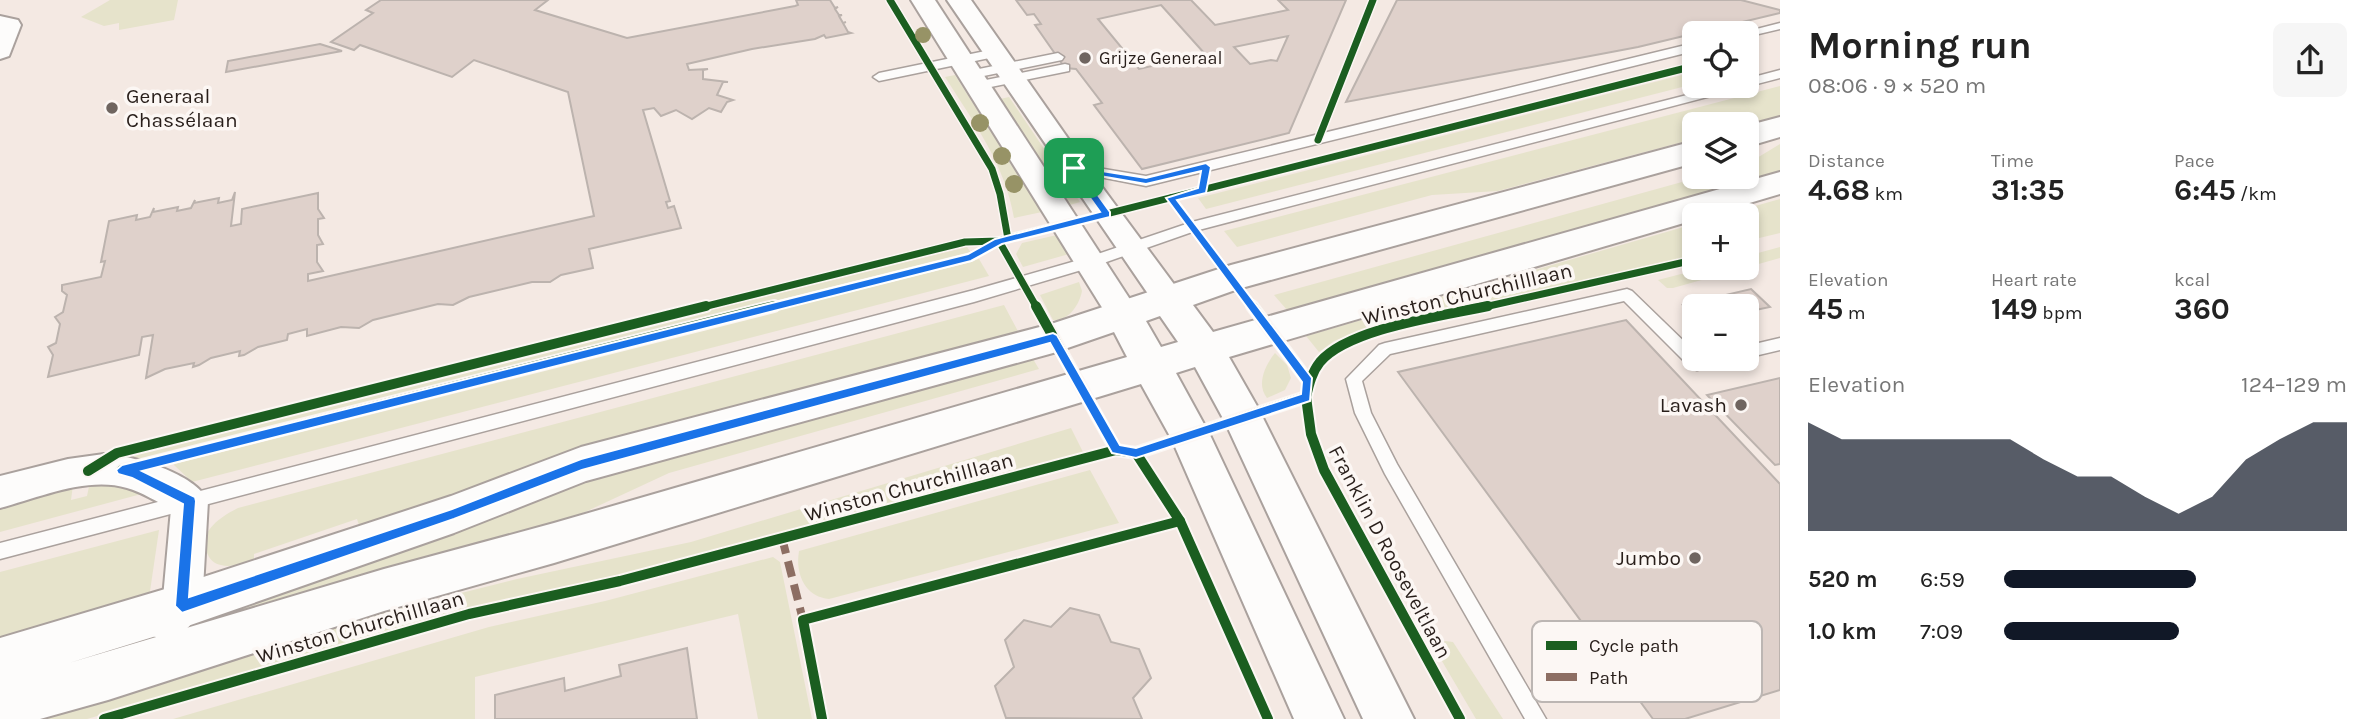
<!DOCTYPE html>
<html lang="en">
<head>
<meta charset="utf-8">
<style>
	body { margin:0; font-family:Karla,sans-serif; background:#f6f6f6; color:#222; height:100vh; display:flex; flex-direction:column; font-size:26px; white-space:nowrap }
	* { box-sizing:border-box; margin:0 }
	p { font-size:23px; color:#767676 }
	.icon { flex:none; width:38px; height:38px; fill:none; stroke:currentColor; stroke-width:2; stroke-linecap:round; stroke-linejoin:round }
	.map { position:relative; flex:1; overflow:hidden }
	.drawer { display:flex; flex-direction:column; background:#fff; width:595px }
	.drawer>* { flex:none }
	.controls { position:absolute; left:1682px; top:21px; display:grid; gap:14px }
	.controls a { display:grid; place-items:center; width:77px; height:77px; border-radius:10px; background:#fff; box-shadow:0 4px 10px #0003; font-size:35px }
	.pin { position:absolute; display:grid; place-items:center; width:60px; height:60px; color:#fff; margin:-30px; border-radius:14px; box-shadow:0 4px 10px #0006 }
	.round { display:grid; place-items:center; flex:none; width:74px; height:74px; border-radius:10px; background:#f6f6f6 }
	.summary { display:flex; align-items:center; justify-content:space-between; height:119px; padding:0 28px }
	h1 { font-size:38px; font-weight:700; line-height:52px }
	.metrics { display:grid; grid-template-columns:repeat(3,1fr); gap:10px; height:119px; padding:7px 28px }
	.metrics div { display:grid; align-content:center }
	.metrics b { font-size:30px; font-weight:700 }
	.metrics small { font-size:19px; font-weight:400 }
	.metrics p { font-size:19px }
	.chart { height:196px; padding:14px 28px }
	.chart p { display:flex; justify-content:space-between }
	.chart svg { width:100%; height:126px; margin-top:7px; fill:#111827; opacity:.7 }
	ul { padding:0 28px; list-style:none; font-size:23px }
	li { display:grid; grid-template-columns:112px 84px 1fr; align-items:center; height:52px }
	li i { height:18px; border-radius:9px; background:#111827 }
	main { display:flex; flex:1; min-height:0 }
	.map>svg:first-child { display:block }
</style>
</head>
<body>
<main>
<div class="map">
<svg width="1780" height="719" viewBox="0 0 1780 719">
	<rect width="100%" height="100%" fill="#f4e9e3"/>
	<g fill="#e6e3cb">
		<polygon points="110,0 178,0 174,20 119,30 119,23 104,26 81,17"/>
		<polygon points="1694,72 1694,84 1206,209 1198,198"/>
		<path d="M955,75L1042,212L1014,218C1005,164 974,123 945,77Z"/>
		<polygon points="1780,86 1780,118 1747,127 1746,124 1694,124 1694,139 1498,191 1432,195 1237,247 1224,231"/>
		<polygon points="1009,97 1080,202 1070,205 1000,99"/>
		<polygon points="1780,144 1780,171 1287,310 1274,295 1700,177 1746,177 1747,164"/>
		<polygon points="1780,199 1780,233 1747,241 1746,215 1723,215"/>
		<polygon points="1694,224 1694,255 1599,279 1370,327 1334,341 1319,352 1306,336"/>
		<polygon points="1057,235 1069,254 1023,267 1016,254 1022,243"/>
		<polygon points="967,247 971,253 128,464 118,457"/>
		<polygon points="1780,247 1780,258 1673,288 1667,288 1658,280 1704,268 1746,268 1747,256"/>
		<polygon points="979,259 989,276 192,482 174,465 176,462"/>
		<path d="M1079,282L1082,291C1079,306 1068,321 1053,320L1040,295Z"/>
		<path d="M1004,305L1019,333L466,496L359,525L357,519L254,554V561C244,563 231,568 221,565C215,564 210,560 208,555C196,533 220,517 238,508Z"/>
		<path d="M1275,353L1287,365L1291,378L1285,390L1267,398C1256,385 1265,365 1275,353Z"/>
		<polygon points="1033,359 1039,369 669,473 570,519 195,643 198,616 478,512 612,473"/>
		<polygon points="1071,428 1083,452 672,563 417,622 87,719 21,719 374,615 517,579 691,542"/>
		<path d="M1090,470L1119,523L829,599C805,597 795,574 799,551Z"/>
		<polygon points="90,482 109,483 145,493 0,532 0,503 73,485 71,500 87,496"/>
		<polygon points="159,530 149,598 0,650 0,572"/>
		<polygon points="773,557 780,562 812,719 758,719 738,614 475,677 475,719 173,719 489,627 605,601"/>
		<polygon points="1429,639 1453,642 1503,719 1476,719"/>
	</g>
	<g fill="#dfd1cb" stroke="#bcb3ae" stroke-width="2" fill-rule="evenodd">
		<polygon points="381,0 548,0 535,10 627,38 795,6 798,5 796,0 830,0 835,8 838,7 835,9 839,15 842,15 839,16 843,23 846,22 843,23 848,32 851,33 826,38 824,35 815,39 752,49 687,64 689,70 708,69 703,70 703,79 728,82 723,82 717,95 733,100 727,102 721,112 709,108 692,119 676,110 661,116 654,108 643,110 670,201 666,202 668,208 674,206 681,228 589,249 593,268 561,275 550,282 532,282 469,297 453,305 438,304 373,320 359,328 341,327 307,336 307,329 288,334 287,340 258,347 244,355 239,356 240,351 211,358 199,365 193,367 194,363 165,369 146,378 153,335 142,337 139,355 48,377 53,355 48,347 56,343 60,324 55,317 63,312 67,295 62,291 62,285 101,277 105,261 101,262 109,221 137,215 136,220 150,217 154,208 153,212 178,207 177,211 191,208 195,200 194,203 219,198 218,203 232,200 235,192 231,226 241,224 242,209 318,193 318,209 324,218 318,219 318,235 323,244 317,245 317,262 323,271 308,274 308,281 594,216 568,92 474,60 452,77 360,45 354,50 331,42 373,13 366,10"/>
		<path d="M1016,0H1191L1215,25L1288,10L1278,0H1346L1289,133L1142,169L1094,105L1102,103L1076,69L1065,68L1035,25L1041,24L1034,14L1027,15ZM1161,5L1205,54L1139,69L1098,19ZM1288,36L1277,61L1271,60L1250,64L1234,47Z"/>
		<polygon points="1397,0 1741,0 1780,10 1780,13 1638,47 1346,102"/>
		<polygon points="320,44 342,51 226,72 228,61"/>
		<polygon points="1751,289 1770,307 1746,312 1746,306 1694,306 1694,315 1683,305"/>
		<polygon points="1626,320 1780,484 1780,690 1685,719 1653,719 1398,372"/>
		<polygon points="1780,378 1780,464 1775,465 1707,395"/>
		<polygon points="1070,608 1099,615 1111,642 1139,649 1151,678 1133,698 1142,719 1006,718 995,686 1014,667 1005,640 1024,620 1051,627"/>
		<polygon points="687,648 697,719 495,719 495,695 564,678 565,691 621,676 619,665"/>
	</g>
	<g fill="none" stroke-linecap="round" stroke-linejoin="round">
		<defs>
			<g id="service">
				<polygon points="1780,23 1780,29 1746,37 1746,33 1741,33"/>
				<polygon points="1694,43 1694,51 1146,186 1074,172 1067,168 1074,164 1146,176"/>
				<polygon points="995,49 999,50 999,56 879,81 873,77 879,73"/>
				<polygon points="1058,53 1064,57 1062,60 969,79 963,75 969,71"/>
				<polygon points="1065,64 1069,65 1069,71 976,90 970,86 976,82"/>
				<polygon points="1780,70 1780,78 1195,231 1095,266 974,302 0,559 0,543 974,290 1086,258 1192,222 1722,86 1746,86 1746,79"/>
				<polygon points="1627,289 1632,291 1694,351 1694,359 1727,359 1725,363 1697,370 1691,368 1624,301 1390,354 1362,381 1371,413 1397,464 1546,719 1525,719 1385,474 1355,413 1346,379 1379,345 1385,343"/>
				<polygon points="1780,338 1780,350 1746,358 1746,346"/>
			</g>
			<g id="minor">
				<polygon points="911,0 935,0 1133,304 1138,313 1133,322 1122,325 1111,322"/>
				<polygon points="947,0 971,0 1102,187 1179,291 1184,299 1179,307 1168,311 1157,307"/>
				<polygon points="0,16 18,20 21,25 9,56 0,59"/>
				<path d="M104,454C133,455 196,474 208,501L202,606C194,623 185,634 167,641L153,636L147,622L153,608L163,598L171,509C157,502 142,492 127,488C87,476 38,498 0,508V476L68,459Z"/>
			</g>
			<g id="secondary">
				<polygon points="1780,117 1780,137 1746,147 1746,126"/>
				<path d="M1694,141V163L1238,289L1193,305L1213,332L1780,172V194L1709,215H1694V220L1229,357L1257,406L1414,719H1363L1226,424L1195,367L1176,373L1210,435L1344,719H1294L1172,440L1141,384L554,563L384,611L108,700L40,719H0V638L182,584L451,496L581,447L1051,324L1231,265ZM1160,316L1178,342L1161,347L1146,321ZM1114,332L1127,357L554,523L384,569L69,663L182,628L454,533L586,481L1053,353Z"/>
			</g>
		</defs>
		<use href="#service" stroke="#aaa19d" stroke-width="3"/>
		<use href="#minor" stroke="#aaa19d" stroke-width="4"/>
		<use href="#secondary" stroke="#aaa19d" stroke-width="4"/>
		<use href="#service" fill="#fdfcfb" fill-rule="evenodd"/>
		<use href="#minor" fill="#fdfcfb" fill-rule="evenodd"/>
		<use href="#secondary" fill="#fdfcfb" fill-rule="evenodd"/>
		<polyline stroke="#8d6e63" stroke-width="8" stroke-dasharray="16 8" stroke-linecap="butt" points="782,538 803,620"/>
		<defs>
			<g id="cycleway-far1">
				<polyline points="890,0 992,169 1000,194 1008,239"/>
				<polyline points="1318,140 1373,0"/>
				<polyline points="1171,198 1253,308"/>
				<polyline points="999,241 1037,308"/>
				<polyline points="699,308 965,242 999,241 1694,66"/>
				<polyline points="767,308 971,257 996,243"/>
				<polyline points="1480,308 1694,260"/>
			</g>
			<g id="cycleway">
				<polyline points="1036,306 1116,450"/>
				<polyline points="1252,306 1308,381"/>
				<polyline points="1306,397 1311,434 1324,470 1460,719"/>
				<polyline points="1136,453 1180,521 1268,719"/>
				<polyline points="122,470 774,306"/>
				<polyline points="88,471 117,453 706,306"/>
				<path d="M104,719L469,614L620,581L1116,450L1136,453L1306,397C1309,384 1312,372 1320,362C1349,328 1443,316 1488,306"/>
				<polyline points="822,719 803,620 1180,521"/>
			</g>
		</defs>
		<use href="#cycleway-far1" stroke="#fcf7f4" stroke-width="10"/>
		<use href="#cycleway" stroke="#fcf7f4" stroke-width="14"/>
		<use href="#cycleway-far1" stroke="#1b5e20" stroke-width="7"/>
		<use href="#cycleway" stroke="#1b5e20" stroke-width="10"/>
	</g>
	<g fill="#979366">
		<circle cx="923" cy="35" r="8"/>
		<circle cx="980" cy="123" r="9"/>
		<circle cx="1002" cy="156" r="9"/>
		<circle cx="1014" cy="184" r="9"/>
	</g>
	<path fill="#1a73e8" stroke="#fff" stroke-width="2" fill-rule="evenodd" d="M1206,163L1211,167L1206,193L1177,200L1312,378L1310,401L1136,458L1112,453L1050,343L582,470L454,519L182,613L175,606L183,504L132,478L118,474L116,470L122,465L968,254L995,239L1100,212L1070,170V166L1146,178ZM1201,171L1198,188L1166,198L1302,382L1301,394L1136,448L1120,445L1057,335L1053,333L581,459L452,509L189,597L196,501L195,497L142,471L971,261L1002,244L1110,217V212L1082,173L1146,184Z"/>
	<g fill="#6f6560" stroke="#fcf7f4" stroke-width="2.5">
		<circle cx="1085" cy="58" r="7"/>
		<circle cx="112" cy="108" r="7"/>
		<circle cx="1741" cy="405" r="7"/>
		<circle cx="1695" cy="558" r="7"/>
	</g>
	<g text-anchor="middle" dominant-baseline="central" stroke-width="7" stroke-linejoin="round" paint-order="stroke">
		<g font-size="18" fill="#281e1a" stroke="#fcf7f4" text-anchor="start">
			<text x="1099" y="58">Grijze Generaal</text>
		</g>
		<g font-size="21" fill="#281e1a" stroke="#fcf7f4" text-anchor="end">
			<text x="126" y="96" text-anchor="start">Generaal<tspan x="126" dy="24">Chassélaan</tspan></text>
			<text x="1727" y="405">Lavash</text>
			<text x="1681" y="558">Jumbo</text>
		</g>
		<g font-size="21" fill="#281e1a" stroke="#fcf7f4">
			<text transform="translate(1467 294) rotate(-13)">Winston Churchilllaan</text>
			<text transform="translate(909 487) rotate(-15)">Winston Churchilllaan</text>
			<text transform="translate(1390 552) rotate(62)">Franklin D Rooseveltlaan</text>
			<text transform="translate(360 627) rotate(-16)">Winston Churchilllaan</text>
		</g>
	</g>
	<rect x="1532" y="621" width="230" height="81" rx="10" fill="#fcf7f4" stroke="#bcb6b3" stroke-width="2"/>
	<rect x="1546" y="641" width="31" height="9" fill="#1b5e20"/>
	<rect x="1546" y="673" width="31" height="8" fill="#8d6e63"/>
	<g font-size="19" fill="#281e1a">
		<text x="1589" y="652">Cycle path</text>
		<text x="1589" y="684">Path</text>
	</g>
</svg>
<div class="controls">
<a><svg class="icon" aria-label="locate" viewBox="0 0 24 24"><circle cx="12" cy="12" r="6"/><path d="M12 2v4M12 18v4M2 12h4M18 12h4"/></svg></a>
<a><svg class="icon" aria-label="layers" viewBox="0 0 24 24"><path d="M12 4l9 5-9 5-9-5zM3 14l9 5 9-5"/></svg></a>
<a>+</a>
<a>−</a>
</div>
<div class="pin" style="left:1074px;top:168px;background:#1e9e55"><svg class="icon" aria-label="arrive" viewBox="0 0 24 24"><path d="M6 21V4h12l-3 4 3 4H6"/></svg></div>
</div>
<section class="drawer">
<div class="summary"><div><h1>Morning run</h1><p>08:06 · 9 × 520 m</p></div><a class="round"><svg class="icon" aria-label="share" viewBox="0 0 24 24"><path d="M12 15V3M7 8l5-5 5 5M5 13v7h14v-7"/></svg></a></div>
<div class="metrics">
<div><p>Distance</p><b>4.68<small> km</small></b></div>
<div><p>Time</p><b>31:35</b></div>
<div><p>Pace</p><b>6:45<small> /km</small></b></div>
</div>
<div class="metrics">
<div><p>Elevation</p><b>45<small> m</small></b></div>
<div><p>Heart rate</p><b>149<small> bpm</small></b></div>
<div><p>kcal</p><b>360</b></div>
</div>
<div class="chart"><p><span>Elevation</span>124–129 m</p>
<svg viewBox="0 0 160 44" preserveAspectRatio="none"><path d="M0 44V6L10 12L20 12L30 12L40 12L50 12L60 12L70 19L80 25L90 25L100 32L110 38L120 32L130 19L140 12L150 6L160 6V44z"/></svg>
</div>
<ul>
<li><b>520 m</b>6:59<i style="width:56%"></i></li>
<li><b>1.0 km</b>7:09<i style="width:51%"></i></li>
</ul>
</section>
</main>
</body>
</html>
